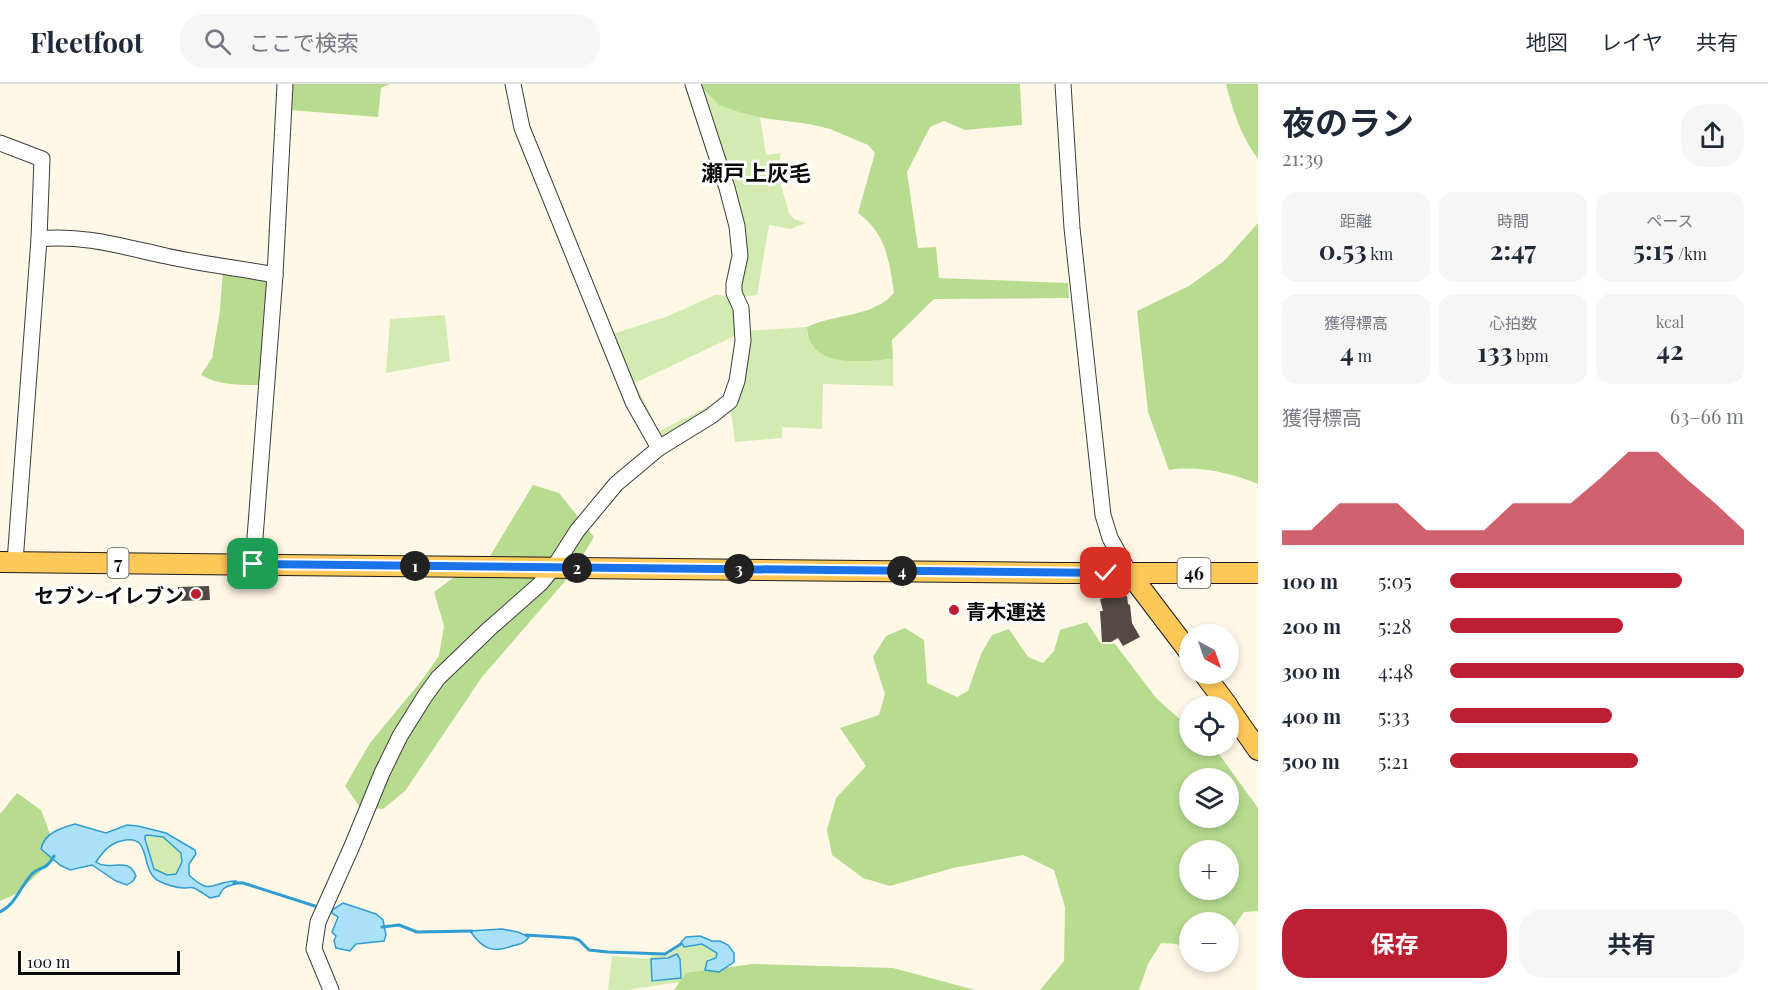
<!DOCTYPE html>
<html lang="ja">
<head>
<meta charset="utf-8">
<style>
	body { margin:0; font-family:"Playfair Display","Noto Sans JP",serif; background:#f6f6f7; color:#1f2937; height:100vh; display:flex; flex-direction:column; font-size:22px; white-space:nowrap }
	* { box-sizing:border-box; margin:0 }
	p { font-size:20px; color:#747a83 }
	.icon { flex:none; width:33px; height:33px; fill:none; stroke:currentColor; stroke-width:2; stroke-linecap:round; stroke-linejoin:round }
	.map { position:relative; flex:1; overflow:hidden }
	.panel { display:flex; flex-direction:column; background:#fff; width:510px }
	.panel>* { flex:none }
	.needle { width:39px; rotate:140deg }
	.tools { position:absolute; left:1179px; top:540px; display:grid; gap:12px }
	.tools a { display:grid; place-items:center; width:60px; height:60px; border-radius:50%; background:#fff; box-shadow:0 3px 9px #0003; font-size:30px }
	.scale { position:absolute; left:18px; bottom:15px; width:162px; box-sizing:border-box; padding-left:6px; border:3px solid #0a0a0a; border-top:0; font-size:16px; line-height:21px; white-space:nowrap; color:#0a0a0a; -webkit-text-stroke:4px #fff; paint-order:stroke }
	.pin { position:absolute; display:grid; place-items:center; width:51px; height:51px; color:#fff; margin:-26px; border-radius:12px; box-shadow:0 3px 9px #0006 }
	.km { position:absolute; width:30px; height:30px; margin:-15px; border-radius:50%; background:#222; color:#fff; font-size:16px; line-height:30px; text-align:center }
	.round { display:grid; place-items:center; flex:none; width:63px; height:63px; border-radius:24px; background:#f6f6f7 }
	.summary { display:flex; align-items:center; justify-content:space-between; height:102px; padding:0 24px }
	h1 { font-size:33px; font-weight:700; line-height:45px }
	.metrics { display:grid; grid-template-columns:repeat(3,1fr); gap:9px; height:102px; padding:6px 24px }
	.metrics div { display:grid; align-content:center; border-radius:15px; background:#f6f6f7; text-align:center }
	.metrics b { font-size:26px; font-weight:700 }
	.metrics small { font-size:16px; font-weight:400 }
	.metrics p { font-size:16px }
	.chart { height:168px; padding:12px 24px }
	.chart p { display:flex; justify-content:space-between }
	.chart svg { width:100%; height:108px; margin-top:6px; fill:#bd1f32; opacity:.7 }
	.primary-button { display:flex; gap:12px; margin-top:auto; padding:12px 24px }
	.primary-button a { flex:1; height:69px; border-radius:24px; background:#bd1f32; color:#fff; font-size:24px; font-weight:700; line-height:69px; text-align:center }
	.primary-button a+a { background:#f6f6f7; color:#1f2937 }
	ul { padding:0 24px; list-style:none; font-size:20px }
	li { display:grid; grid-template-columns:96px 72px 1fr; align-items:center; height:45px }
	li i { height:15px; border-radius:8px; background:#bd1f32 }
	header { display:flex; align-items:center; gap:36px; box-sizing:border-box; height:84px; padding:0 30px; background:#fff; border-bottom:2px solid #e0e1e3 }
	header strong { font-size:28px }
	nav { display:flex; gap:33px; margin-inline-start:auto; font-size:21px }
	.search { width:420px; height:54px; background:#f6f6f7; display:flex; align-items:center; gap:15px; box-sizing:border-box; padding:0 21px; border-radius:24px; color:#747a83; font-size:22px }
	main { display:flex; flex:1; min-height:0 }
	.map>svg:first-child { display:block }
</style>
</head>
<body>
<header>
<strong>Fleetfoot</strong>
<div class="search"><svg class="icon" aria-label="search" viewBox="0 0 24 24"><circle cx="10" cy="10" r="6"/><path d="M15 15l6 6"/></svg>ここで検索</div>
<nav><a>地図</a><a>レイヤ</a><a>共有</a></nav>
</header>
<main>
<div class="map">
<svg width="1258" height="906" viewBox="0 0 1258 906">
	<rect width="100%" height="100%" fill="#fff8e7"/>
	<g fill="#d3eab1" fill-rule="evenodd">
		<polygon points="699,0 742,29 760,33 766,71 781,69 778,84 779,94 789,129 794,135 806,139 790,145 769,141 757,211 741,213 741,181"/>
		<polygon points="715,211 730,212 741,249 635,299 659,347 728,313 661,360 652,347 610,251 668,232"/>
		<polygon points="445,231 450,277 386,289 390,235"/>
		<polygon points="807,243 808,253 862,277 893,275 893,302 823,300 822,345 782,343 782,354 735,358 732,334 728,322 745,247"/>
		<polygon points="147,751 163,753 181,769 182,778 176,791 167,791 154,785 145,755 144,752"/>
		<path d="M698,860L707,861L718,869L715,874L708,875V888L714,893L627,906H608L612,872L651,875V871H668L680,862L686,863ZM680,872L681,894L652,898L651,875Z"/>
	</g>
	<g fill="#b7db8f" fill-rule="evenodd">
		<polygon points="287,0 390,0 381,4 378,33 290,26"/>
		<path d="M699,0H1020L1022,41L965,46L944,37L930,43L907,88L918,164L936,163L939,194L1068,199L1069,214L934,215L892,256L893,275C863,277 809,286 807,243C834,230 874,233 894,209C889,176 886,149 858,129L875,69L868,61L830,45L809,40L763,34L742,29L719,21Z"/>
		<path d="M1226,0H1258V75C1242,55 1232,25 1226,0Z"/>
		<path d="M1258,139V400C1232,389 1197,381 1169,386L1148,328L1137,227L1189,202L1224,177Z"/>
		<path d="M223,185L269,193L264,301C242,301 220,302 201,291L212,274L220,226Z"/>
		<polygon points="533,401 559,409 594,453 572,489 482,593 405,707 383,725 360,723 345,702 370,659 422,596 439,572 444,542 434,508 472,480 490,472"/>
		<path d="M1087,538L1101,560H1115L1157,615L1189,643L1190,662H1211L1216,666L1258,724V827L1244,828L1229,850L1228,838H1190L1189,868L1177,860L1161,859L1148,880L1139,906H1040L1064,877L1065,823L1054,786L1023,771L953,784L890,802L863,794L832,771L827,746L836,714L866,682L840,644L879,631L885,610L873,573L886,552L905,544L924,556L927,599L957,613L968,607L981,570L992,551L1009,545L1028,573L1043,579L1054,567L1060,546ZM1190,694H1228V734H1190ZM1228,766V806H1190V766Z"/>
		<polygon points="17,709 41,726 58,771 16,810 0,817 0,730"/>
		<polygon points="752,880 893,884 975,906 674,906 686,889"/>
	</g>
	<g fill="#aae1f8" stroke="#2f9dd1" stroke-width="1.5" fill-rule="evenodd">
		<path d="M75,740L106,749L127,741L138,742L166,749L195,766L196,770L189,780V791C212,813 212,797 236,797V800C227,802 223,803 219,812L210,814C205,811 199,806 194,804C190,803 188,804 184,804C176,804 164,800 157,796C139,783 153,749 121,757C109,760 103,768 96,778C110,788 128,771 136,792L133,797L127,801L116,797L92,781L70,786L60,781L41,765C44,749 61,744 75,740ZM147,751L163,753L181,769L182,778L176,790L167,791L154,785L145,755V752Z"/>
		<polygon points="343,819 376,830 383,836 386,851 384,857 356,860 350,867 336,864 334,857 336,852 332,848 338,833 332,829 332,826"/>
		<path d="M502,845L518,848L529,853C525,859 520,860 512,862C492,870 482,864 470,847Z"/>
		<polygon points="700,852 712,857 720,857 728,861 734,869 734,878 719,888 705,886 707,877 716,874 717,869 702,860 684,863 681,858 686,853"/>
		<polygon points="677,870 680,875 681,894 652,897 651,875 668,874"/>
	</g>
	<g fill="none" stroke-linecap="round" stroke-linejoin="round">
		<g stroke="#2f9dd1" stroke-width="3">
			<polyline points="234,799 243,799 318,823"/>
			<path d="M0,828C16,820 20,803 32,790C41,781 45,788 54,772"/>
			<polyline points="382,843 399,841 417,848 472,847"/>
			<polyline points="526,851 573,854 579,856 589,866 608,868 665,870 681,860"/>
		</g>
	</g>
	<g fill="#534a46">
		<polygon points="1114,501 1123,505 1123,511 1127,512 1128,520 1130,521 1132,539 1140,553 1123,562 1118,554 1111,558 1102,558 1100,527 1103,527 1100,515 1104,514 1104,502"/>
		<polygon points="209,502 210,516 179,517 178,503"/>
	</g>
	<g fill="none" stroke-linecap="round" stroke-linejoin="round">
		<defs>
			<g id="minor">
				<polyline points="513,0 522,44 633,318 659,364"/>
				<polyline points="1063,0 1072,144 1103,431 1110,454 1130,490"/>
				<polyline points="0,59 42,75 39,155"/>
				<path d="M15,478L39,155C82,150 124,163 166,172C201,180 238,184 275,191"/>
				<polyline points="253,480 275,191 285,0"/>
				<polyline points="331,906 314,865 318,838 352,762 382,689 400,652 425,612 438,594 489,545 540,500 554,483 577,447 616,400 659,364 711,332 730,317 737,297 743,257 741,224 734,209 734,200 740,172 737,142 727,104 693,0"/>
			</g>
			<g id="major">
				<polyline points="0,478 1059,489 1258,489"/>
				<polyline points="1130,490 1190,569"/>
				<polyline points="1204,590 1228,622"/>
				<polyline points="1228,623 1258,666"/>
			</g>
		</defs>
		<use href="#minor" stroke="#3d3d3d" stroke-width="17"/>
		<use href="#major" stroke="#1b1b1b" stroke-width="22"/>
		<use href="#minor" stroke="#fff" stroke-width="15"/>
		<use href="#major" stroke="#fec958" stroke-width="20"/>
	</g>
	<g fill="none" stroke-linecap="round" stroke-linejoin="round">
		<defs>
			<polyline id="route" points="253,480 1106,489"/>
		</defs>
		<use href="#route" stroke="#fff" stroke-width="12"/>
		<use href="#route" stroke="#1a73e8" stroke-width="8"/>
	</g>
	<g fill="#bd1f32" stroke="#fff" stroke-width="2">
		<circle cx="196" cy="510" r="6"/>
		<circle cx="954" cy="526" r="6"/>
	</g>
	<g text-anchor="middle" dominant-baseline="central" stroke-width="6" stroke-linejoin="round" paint-order="stroke">
		<g fill="#fff" stroke="#545454" stroke-width="1.5">
			<rect x="107.5" y="464" width="21" height="30" rx="4.5"/>
			<rect x="1177.5" y="474" width="33" height="30" rx="4.5"/>
		</g>
		<g font-size="18" font-weight="bold" fill="#0a0a0a">
			<text x="118" y="479">7</text>
			<text x="1194" y="489">46</text>
		</g>
		<g font-size="20" font-weight="bold" fill="#0a0a0a" stroke="#fff" text-anchor="end">
			<text x="184" y="510">セブン-イレブン</text>
			<text x="966" y="526" text-anchor="start">青木運送</text>
		</g>
		<g font-size="22" font-weight="bold" fill="#0a0a0a" stroke="#fff">
			<text x="756" y="88">瀬戸上灰毛</text>
		</g>
	</g>
</svg>
<div class="tools">
<a><svg class="needle" viewBox="-14 -14 28 28"><path d="M0-13l5 13h-10z" fill="#e53935"/><path d="M0 13l5-13h-10z" fill="#747a83"/></svg></a>
<a><svg class="icon" aria-label="locate" viewBox="0 0 24 24"><circle cx="12" cy="12" r="6"/><path d="M12 2v4M12 18v4M2 12h4M18 12h4"/></svg></a>
<a><svg class="icon" aria-label="layers" viewBox="0 0 24 24"><path d="M12 4l9 5-9 5-9-5zM3 14l9 5 9-5"/></svg></a>
<a>+</a>
<a>−</a>
</div>
<div class="scale">100 m</div>
<div class="pin" style="left:253px;top:480px;background:#1e9e55"><svg class="icon" aria-label="arrive" viewBox="0 0 24 24"><path d="M6 21V4h12l-3 4 3 4H6"/></svg></div>
<div class="pin" style="left:1106px;top:489px;background:#d93025"><svg class="icon" aria-label="check" viewBox="0 0 24 24"><path d="M5 12l5 5 9-10"/></svg></div>
<b class="km" style="left:415px;top:482px">1</b>
<b class="km" style="left:577px;top:484px">2</b>
<b class="km" style="left:739px;top:485px">3</b>
<b class="km" style="left:902px;top:487px">4</b>
</div>
<section class="panel">
<div class="summary"><div><h1>夜のラン</h1><p>21:39</p></div><a class="round"><svg class="icon" aria-label="share" viewBox="0 0 24 24"><path d="M12 15V3M7 8l5-5 5 5M5 13v7h14v-7"/></svg></a></div>
<div class="metrics">
<div><p>距離</p><b>0.53<small> km</small></b></div>
<div><p>時間</p><b>2:47</b></div>
<div><p>ペース</p><b>5:15<small> /km</small></b></div>
</div>
<div class="metrics">
<div><p>獲得標高</p><b>4<small> m</small></b></div>
<div><p>心拍数</p><b>133<small> bpm</small></b></div>
<div><p>kcal</p><b>42</b></div>
</div>
<div class="chart"><p><span>獲得標高</span>63–66 m</p>
<svg viewBox="0 0 160 44" preserveAspectRatio="none"><path d="M0 44V38L10 38L20 27L30 27L40 27L50 38L60 38L70 38L80 27L90 27L100 27L110 17L120 6L130 6L140 17L150 27L160 38V44z"/></svg>
</div>
<ul>
<li><b>100 m</b>5:05<i style="width:79%"></i></li>
<li><b>200 m</b>5:28<i style="width:59%"></i></li>
<li><b>300 m</b>4:48<i style="width:100%"></i></li>
<li><b>400 m</b>5:33<i style="width:55%"></i></li>
<li><b>500 m</b>5:21<i style="width:64%"></i></li>
</ul>
<div class="primary-button"><a>保存</a><a>共有</a></div>
</section>
</main>
</body>
</html>
